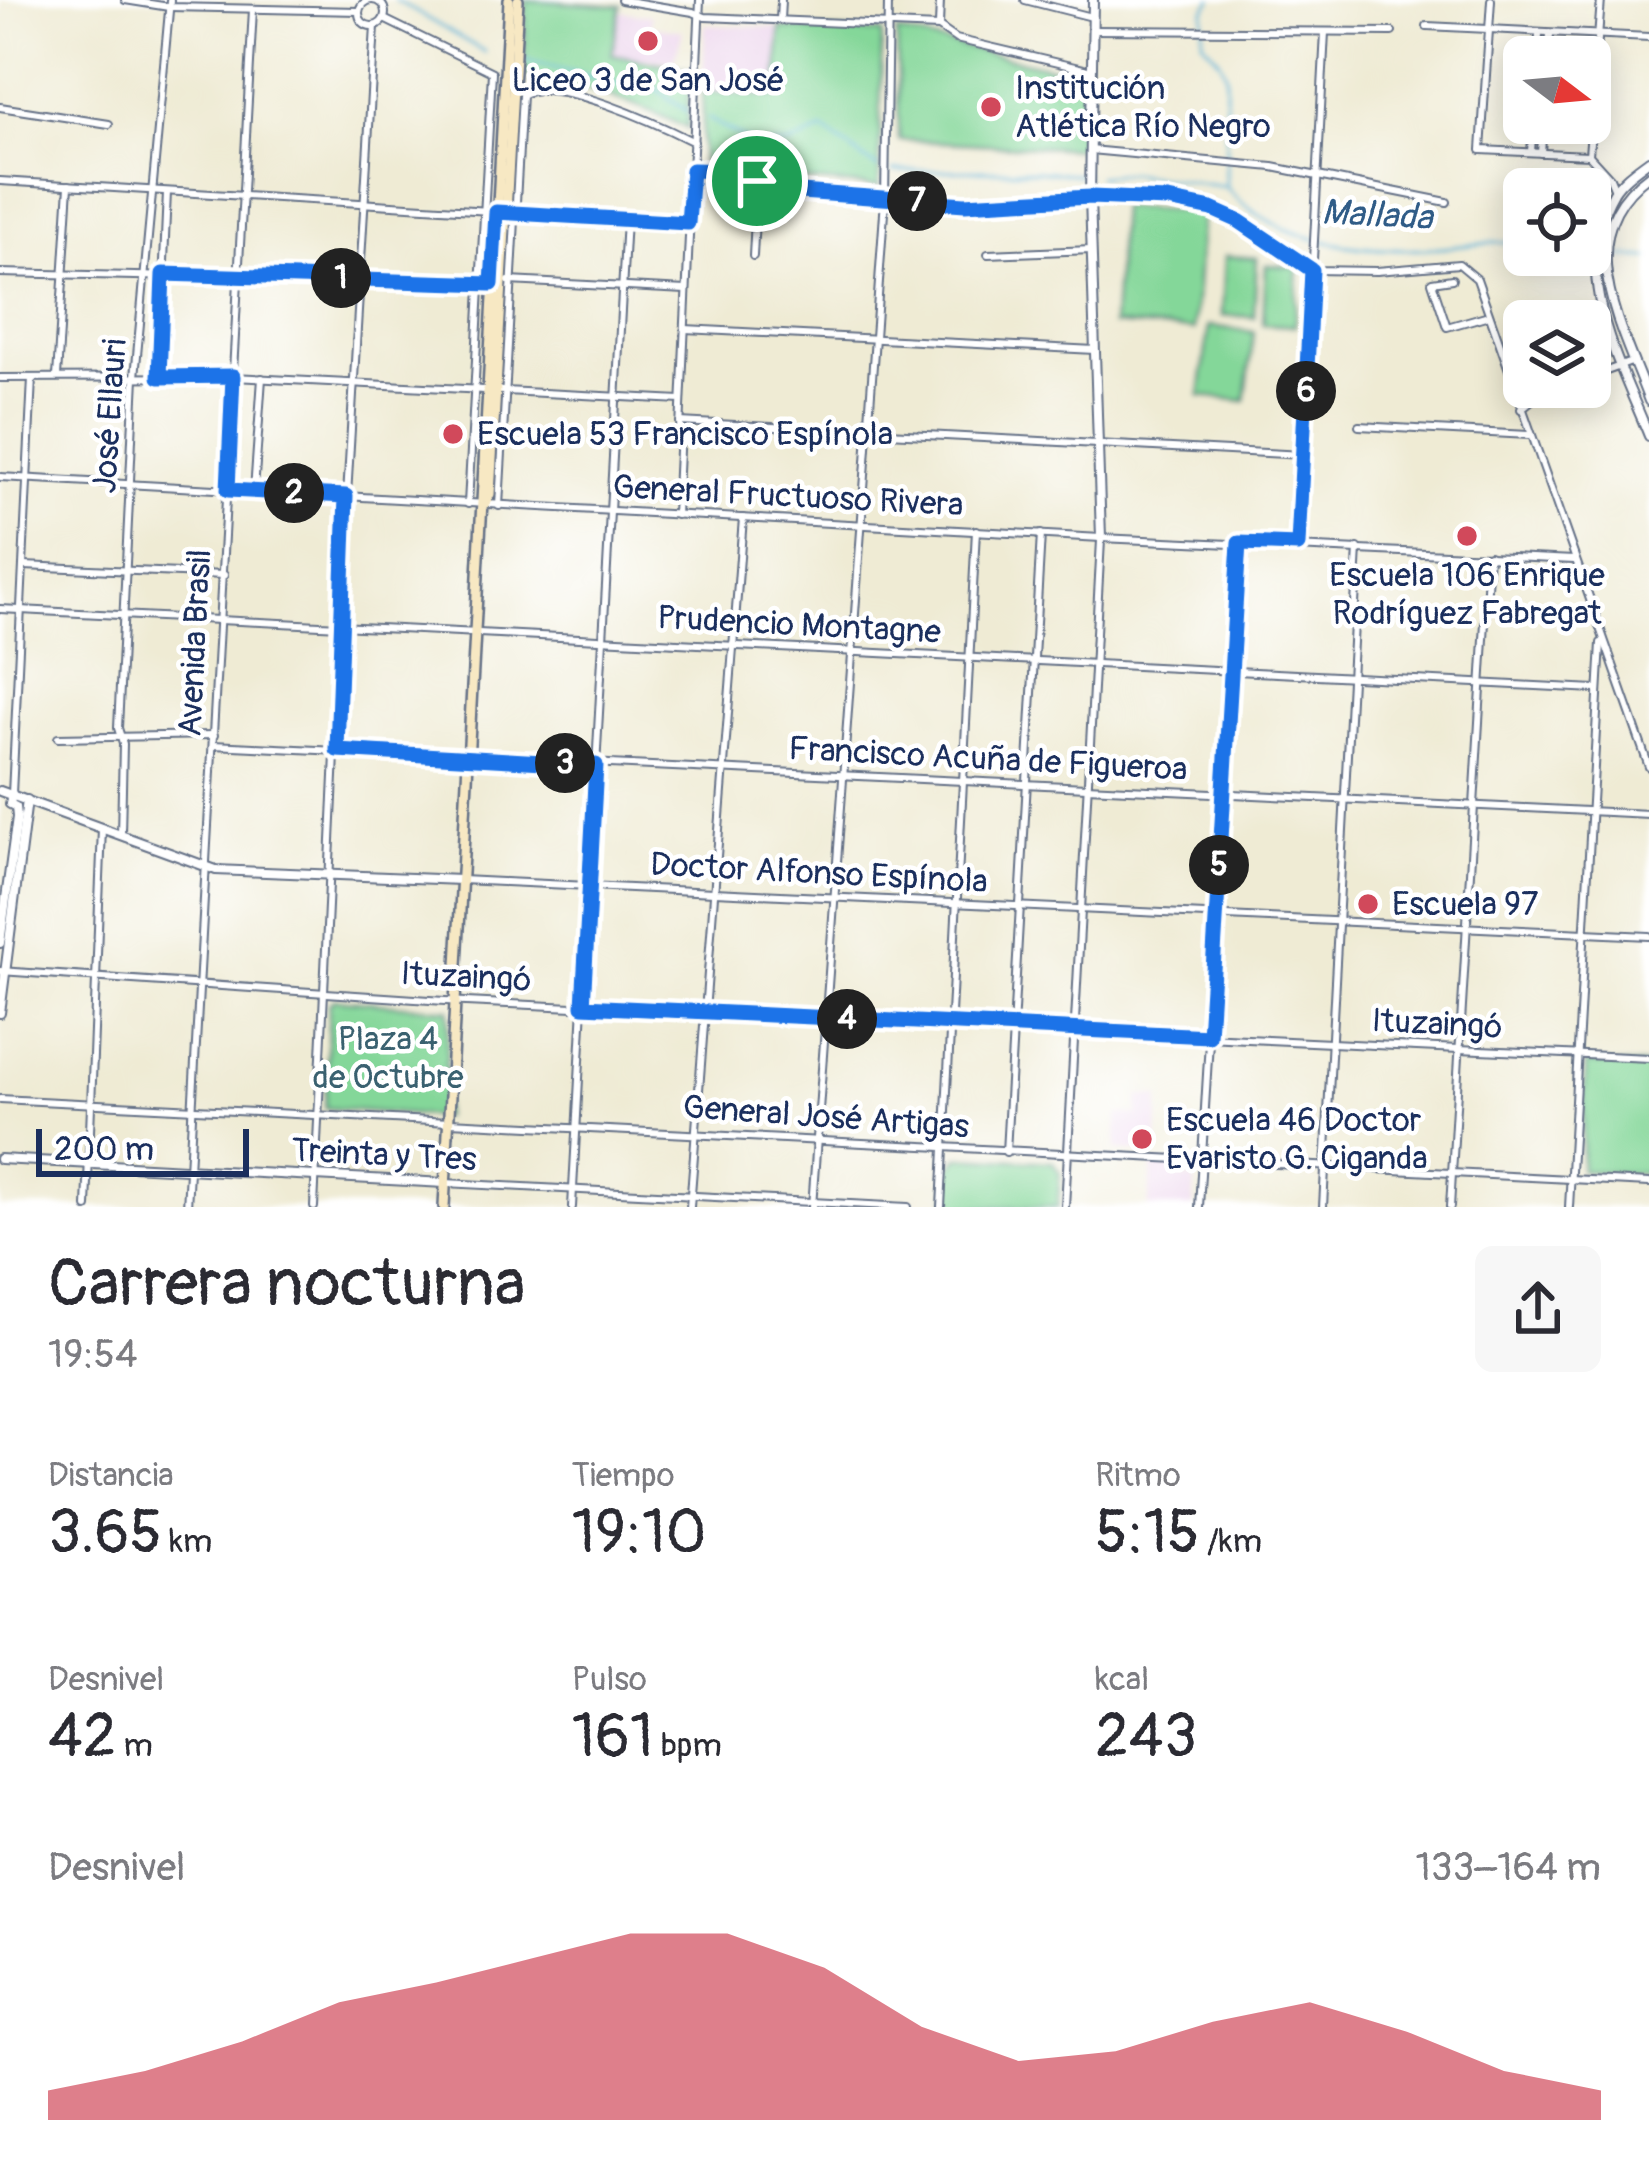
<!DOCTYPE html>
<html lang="es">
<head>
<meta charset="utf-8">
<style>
	body { margin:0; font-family:Pangolin,sans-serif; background:#f7f7f7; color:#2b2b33; height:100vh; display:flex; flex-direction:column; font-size:45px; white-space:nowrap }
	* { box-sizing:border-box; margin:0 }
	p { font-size:39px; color:#7c7c81 }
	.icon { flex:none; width:66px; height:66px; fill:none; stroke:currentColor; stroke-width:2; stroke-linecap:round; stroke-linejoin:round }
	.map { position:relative; height:1207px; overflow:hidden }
	.panel { display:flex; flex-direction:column; background:#fff; flex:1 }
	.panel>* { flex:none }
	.needle { width:78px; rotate:106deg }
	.fabs { position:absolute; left:1503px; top:36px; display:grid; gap:24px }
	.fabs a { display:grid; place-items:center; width:108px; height:108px; border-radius:18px; background:#fff; box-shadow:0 6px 30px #0003; font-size:60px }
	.scale { position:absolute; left:36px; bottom:30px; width:213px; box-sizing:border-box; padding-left:12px; border:6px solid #1b2f5e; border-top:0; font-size:33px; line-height:42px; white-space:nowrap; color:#1b2f5e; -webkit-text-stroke:9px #fff; paint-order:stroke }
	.pin { position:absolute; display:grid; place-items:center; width:102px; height:102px; color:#fff; margin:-51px; border:6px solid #fff; border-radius:50%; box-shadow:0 3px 12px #0007 }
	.km { position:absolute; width:60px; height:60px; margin:-30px; border-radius:50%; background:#222; color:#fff; font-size:33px; line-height:60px; text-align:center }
	.round { display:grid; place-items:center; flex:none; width:126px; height:126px; border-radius:18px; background:#f7f7f7 }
	.head { display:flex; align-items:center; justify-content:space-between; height:204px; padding:0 48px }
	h1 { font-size:66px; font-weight:600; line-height:90px }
	.figures { display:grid; grid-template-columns:repeat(3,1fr); gap:18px; height:204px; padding:12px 48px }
	.figures div { display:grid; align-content:center }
	.figures b { font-size:60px; font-weight:600 }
	.figures small { font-size:33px; font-weight:400 }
	.figures p { font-size:33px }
	.chart { height:336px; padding:24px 48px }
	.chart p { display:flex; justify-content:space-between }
	.chart svg { width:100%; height:216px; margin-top:12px; fill:#d1495b; opacity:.7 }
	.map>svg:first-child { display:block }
</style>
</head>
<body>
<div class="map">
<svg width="1649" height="1207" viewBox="0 0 1649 1207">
	<rect width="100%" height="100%" fill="#fff"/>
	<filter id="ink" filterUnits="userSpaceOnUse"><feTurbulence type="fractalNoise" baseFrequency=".00833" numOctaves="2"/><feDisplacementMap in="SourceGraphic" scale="24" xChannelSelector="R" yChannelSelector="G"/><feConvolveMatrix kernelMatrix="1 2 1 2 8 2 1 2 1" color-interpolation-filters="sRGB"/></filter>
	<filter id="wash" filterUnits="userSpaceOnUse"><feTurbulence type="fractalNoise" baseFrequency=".004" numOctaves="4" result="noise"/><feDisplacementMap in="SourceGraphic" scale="48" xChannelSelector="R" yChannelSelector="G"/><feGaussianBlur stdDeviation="2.7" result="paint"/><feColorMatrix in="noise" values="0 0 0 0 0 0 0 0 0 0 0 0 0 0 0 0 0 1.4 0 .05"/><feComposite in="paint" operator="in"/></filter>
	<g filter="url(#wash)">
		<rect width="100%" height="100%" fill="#efebd4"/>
		<g fill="#ebd1eb">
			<polygon points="619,11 651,16 650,26 683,31 674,61 612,55"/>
			<polygon points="705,25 780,28 777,98 703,91"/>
			<polygon points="1139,1096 1160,1097 1157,1152 1116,1150 1118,1114 1138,1115"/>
			<polygon points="1153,1164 1184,1165 1187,1176 1179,1179 1195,1179 1193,1207 1148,1207"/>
		</g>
		<g fill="#84d799" stroke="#50837c" stroke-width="3">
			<path d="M526,0L621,6L612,54L689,69L688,129C636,102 582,85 524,75Z"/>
			<polygon points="780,28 882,33 879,187 788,180 734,161 702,163 703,91 777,97"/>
			<polygon points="897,32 1084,75 1082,149 899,140"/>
			<polygon points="1120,207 1202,212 1194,330 1113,325"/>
			<polygon points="1225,256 1257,258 1254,317 1222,315"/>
			<polygon points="1266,265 1298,267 1295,326 1263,324"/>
			<polygon points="1209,326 1254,332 1245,401 1200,396"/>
			<polygon points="334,999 449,1009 443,1117 325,1108 329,1004"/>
			<polygon points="1586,1063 1649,1066 1649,1174 1581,1171"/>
			<polygon points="959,1157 1053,1162 1060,1173 1058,1207 947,1207 950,1167"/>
		</g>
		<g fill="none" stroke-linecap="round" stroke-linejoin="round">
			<g stroke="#57b1d4" stroke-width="3">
				<polyline points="395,0 485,52"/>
				<polyline points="1212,0 1205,10 1203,41 1220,60 1226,74 1226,186"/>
				<polyline points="522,59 616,83 657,89 687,111"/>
				<polyline points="709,119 756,146 789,145 824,130 877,168"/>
				<polyline points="893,171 1023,170 1086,175"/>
				<path d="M1098,176L1130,173L1226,187C1277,245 1368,254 1441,248C1469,245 1495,241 1524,243"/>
				<polyline points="1588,255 1649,258"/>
			</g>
		</g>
	</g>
	<g filter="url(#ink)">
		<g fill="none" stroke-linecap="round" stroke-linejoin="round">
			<defs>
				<g id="minor">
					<circle cx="372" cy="13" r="13"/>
					<polyline points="125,0 169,7 359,11"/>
					<polyline points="621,0 693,12 705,17 939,27 956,39 1092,71"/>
					<polyline points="1025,0 1092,17"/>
					<polyline points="1491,0 1481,150 1589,155 1610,178 1615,190"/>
					<polyline points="384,19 492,72 468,504"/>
					<polyline points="780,20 781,0"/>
					<polyline points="939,26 940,0"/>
					<polyline points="1427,26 1649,37"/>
					<polyline points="1092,30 1392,32"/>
					<polyline points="1538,57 1539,33"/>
					<polyline points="1548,57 1550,34"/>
					<polyline points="0,107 109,124"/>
					<polyline points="1090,150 1273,167 1447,202"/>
					<polyline points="1531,152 1533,123"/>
					<polyline points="1541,153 1543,123"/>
					<polyline points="1589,155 1601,0"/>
					<polyline points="691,170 731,171 787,191 967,204 1090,197 1168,200 1212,209 1239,221 1312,270 1377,271 1459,264 1477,279 1649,767"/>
					<polyline points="0,181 688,223"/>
					<polyline points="988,254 1092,250"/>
					<polyline points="753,256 757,181"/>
					<polyline points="0,273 492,284"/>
					<polyline points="1452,279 1432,282 1447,327 1489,315"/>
					<polyline points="509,281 686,290"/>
					<polyline points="685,329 1095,350"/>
					<polyline points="57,377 69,185"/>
					<polyline points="159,377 167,192"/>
					<polyline points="1590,377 1634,361"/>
					<polyline points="0,378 233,377 681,400"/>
					<polyline points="1521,409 1538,395 1562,387"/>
					<polyline points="680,422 1303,455"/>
					<polyline points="1359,426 1529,435"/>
					<polyline points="0,477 1101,538 1574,560"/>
					<polyline points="254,491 262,378"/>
					<path d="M499,506L522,95C553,74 662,126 694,142"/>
					<polyline points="676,515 700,0"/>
					<polyline points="1298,544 1325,32"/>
					<polyline points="24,566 224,575"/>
					<polyline points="0,609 1596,689"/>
					<polyline points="58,738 214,735"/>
					<polyline points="213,745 1649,814"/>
					<polyline points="12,794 32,378"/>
					<polyline points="121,835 123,744 118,728 135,377 170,0"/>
					<polyline points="461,880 1649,936"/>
					<polyline points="0,971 445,1001 1649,1058"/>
					<polyline points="0,1099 1649,1183"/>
					<polyline points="1006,1152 1041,534"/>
					<polyline points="445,1183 908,1207"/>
					<polyline points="87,1207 102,828"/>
					<polyline points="187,1207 253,9"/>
					<polyline points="314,1207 347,496 375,26"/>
					<polyline points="572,1207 626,219"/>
					<polyline points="690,1207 743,518"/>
					<polyline points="812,1207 885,199 888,0"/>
					<polyline points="941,1207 976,530"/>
					<polyline points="1065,1207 1101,540"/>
					<polyline points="1199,1207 1239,543"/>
					<polyline points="1323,1207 1358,548"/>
					<polyline points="1450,1207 1489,555"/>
					<polyline points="1569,1207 1601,643"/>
				</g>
				<g id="tertiary">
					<polyline points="1093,0 1090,197 1101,538"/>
					<path d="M1649,160C1637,169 1622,179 1614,192C1568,272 1619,361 1649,436"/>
					<path d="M1649,175C1567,234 1622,328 1649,401"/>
					<polyline points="0,791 216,870 461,880"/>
					<polyline points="0,943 17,817 16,807 10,804 12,794"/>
					<polyline points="0,1013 27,800"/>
					<polyline points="0,1159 445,1183"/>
				</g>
				<g id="secondary">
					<polyline points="484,505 490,494 518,0"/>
					<polyline points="444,1207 509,0"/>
				</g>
			</defs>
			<use href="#minor" stroke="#657187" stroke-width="10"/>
			<use href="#tertiary" stroke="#657187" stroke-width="12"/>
			<use href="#secondary" stroke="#657187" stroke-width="14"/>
			<use href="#minor" stroke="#fff" stroke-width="6"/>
			<use href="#tertiary" stroke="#fff" stroke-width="8"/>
			<use href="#secondary" stroke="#f7e8c3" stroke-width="9"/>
		</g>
	</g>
	<g fill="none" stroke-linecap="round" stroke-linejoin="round" filter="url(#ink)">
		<defs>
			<polygon id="route" points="692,170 731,171 787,191 965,204 1090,197 1168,200 1212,209 1239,221 1312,270 1298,545 1239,543 1209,1036 583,1006 596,765 337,750 346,496 228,490 233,376 159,377 163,274 492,284 496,212 688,223"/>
		</defs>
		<use href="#route" stroke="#fff" stroke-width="24"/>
		<use href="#route" stroke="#1a73e8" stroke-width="15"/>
	</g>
	<g fill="#d1495b" stroke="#fff" stroke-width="4.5">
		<circle cx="648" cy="41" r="12"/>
		<circle cx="991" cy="107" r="12"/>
		<circle cx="453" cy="434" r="12"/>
		<circle cx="1467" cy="536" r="12"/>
		<circle cx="1368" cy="904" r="12"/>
		<circle cx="1142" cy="1139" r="12"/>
	</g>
	<g text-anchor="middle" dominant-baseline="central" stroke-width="9" stroke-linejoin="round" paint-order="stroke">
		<g font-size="33" fill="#1b2f5e" stroke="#fff" text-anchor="start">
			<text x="648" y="80" text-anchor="middle">Liceo 3 de San José</text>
			<text x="1015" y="88">Institución<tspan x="1015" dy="38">Atlética Río Negro</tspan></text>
			<text x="477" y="434">Escuela 53 Francisco Espínola</text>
			<text x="1467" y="575" text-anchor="middle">Escuela 106 Enrique<tspan x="1467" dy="38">Rodríguez Fabregat</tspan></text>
			<text x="1392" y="904">Escuela 97</text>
			<text x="1166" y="1120">Escuela 46 Doctor<tspan x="1166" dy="38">Evaristo G. Ciganda</tspan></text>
		</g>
		<g font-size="33" fill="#1b2f5e" stroke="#fff">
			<text transform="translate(110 416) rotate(-86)">José Ellauri</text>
			<text transform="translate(788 496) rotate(3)">General Fructuoso Rivera</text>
			<text transform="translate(799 625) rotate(3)">Prudencio Montagne</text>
			<text transform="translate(195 643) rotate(-87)">Avenida Brasil</text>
			<text transform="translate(988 759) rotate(3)">Francisco Acuña de Figueroa</text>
			<text transform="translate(819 873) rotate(3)">Doctor Alfonso Espínola</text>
			<text transform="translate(466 977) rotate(3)">Ituzaingó</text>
			<text transform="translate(1437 1024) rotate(3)">Ituzaingó</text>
			<text transform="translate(826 1117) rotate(4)">General José Artigas</text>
			<text transform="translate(384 1155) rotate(3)">Treinta y Tres</text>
		</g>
		<g font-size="33" fill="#3a6170" stroke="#fff">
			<text x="388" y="1039">Plaza 4<tspan x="388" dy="38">de Octubre</tspan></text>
		</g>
		<g font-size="36" font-style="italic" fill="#305c87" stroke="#fff">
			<text transform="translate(1377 215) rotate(3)">Mallada</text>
		</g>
	</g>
</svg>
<div class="fabs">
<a><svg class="needle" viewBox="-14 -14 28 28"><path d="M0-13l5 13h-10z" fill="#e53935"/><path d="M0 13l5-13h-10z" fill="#7c7c81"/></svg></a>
<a><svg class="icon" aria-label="locate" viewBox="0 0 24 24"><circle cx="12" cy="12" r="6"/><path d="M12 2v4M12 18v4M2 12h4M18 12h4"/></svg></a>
<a><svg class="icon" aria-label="layers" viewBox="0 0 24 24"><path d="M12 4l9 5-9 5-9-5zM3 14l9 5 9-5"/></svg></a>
</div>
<div class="scale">200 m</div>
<div class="pin" style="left:757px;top:181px;background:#1e9e55"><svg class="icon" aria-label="arrive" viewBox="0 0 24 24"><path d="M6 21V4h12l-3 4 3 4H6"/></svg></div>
<b class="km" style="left:341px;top:278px">1</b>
<b class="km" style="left:294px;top:493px">2</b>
<b class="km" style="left:565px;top:763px">3</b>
<b class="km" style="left:847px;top:1019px">4</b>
<b class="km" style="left:1219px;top:865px">5</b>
<b class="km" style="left:1306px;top:391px">6</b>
<b class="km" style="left:917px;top:201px">7</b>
</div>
<section class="panel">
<div class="head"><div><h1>Carrera nocturna</h1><p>19:54</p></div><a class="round"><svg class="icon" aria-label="share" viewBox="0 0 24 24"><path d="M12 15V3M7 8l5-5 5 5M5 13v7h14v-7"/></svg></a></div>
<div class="figures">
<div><p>Distancia</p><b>3.65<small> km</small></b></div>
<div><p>Tiempo</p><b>19:10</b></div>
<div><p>Ritmo</p><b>5:15<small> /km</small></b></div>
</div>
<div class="figures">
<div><p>Desnivel</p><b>42<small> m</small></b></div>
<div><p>Pulso</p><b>161<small> bpm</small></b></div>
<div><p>kcal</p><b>243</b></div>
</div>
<div class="chart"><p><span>Desnivel</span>133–164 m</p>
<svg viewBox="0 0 160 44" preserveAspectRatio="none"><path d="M0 44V38L10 34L20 28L30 20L40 16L50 11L60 6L70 6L80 13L90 25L100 32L110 30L120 24L130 20L140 26L150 34L160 38V44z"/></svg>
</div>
</section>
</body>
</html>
